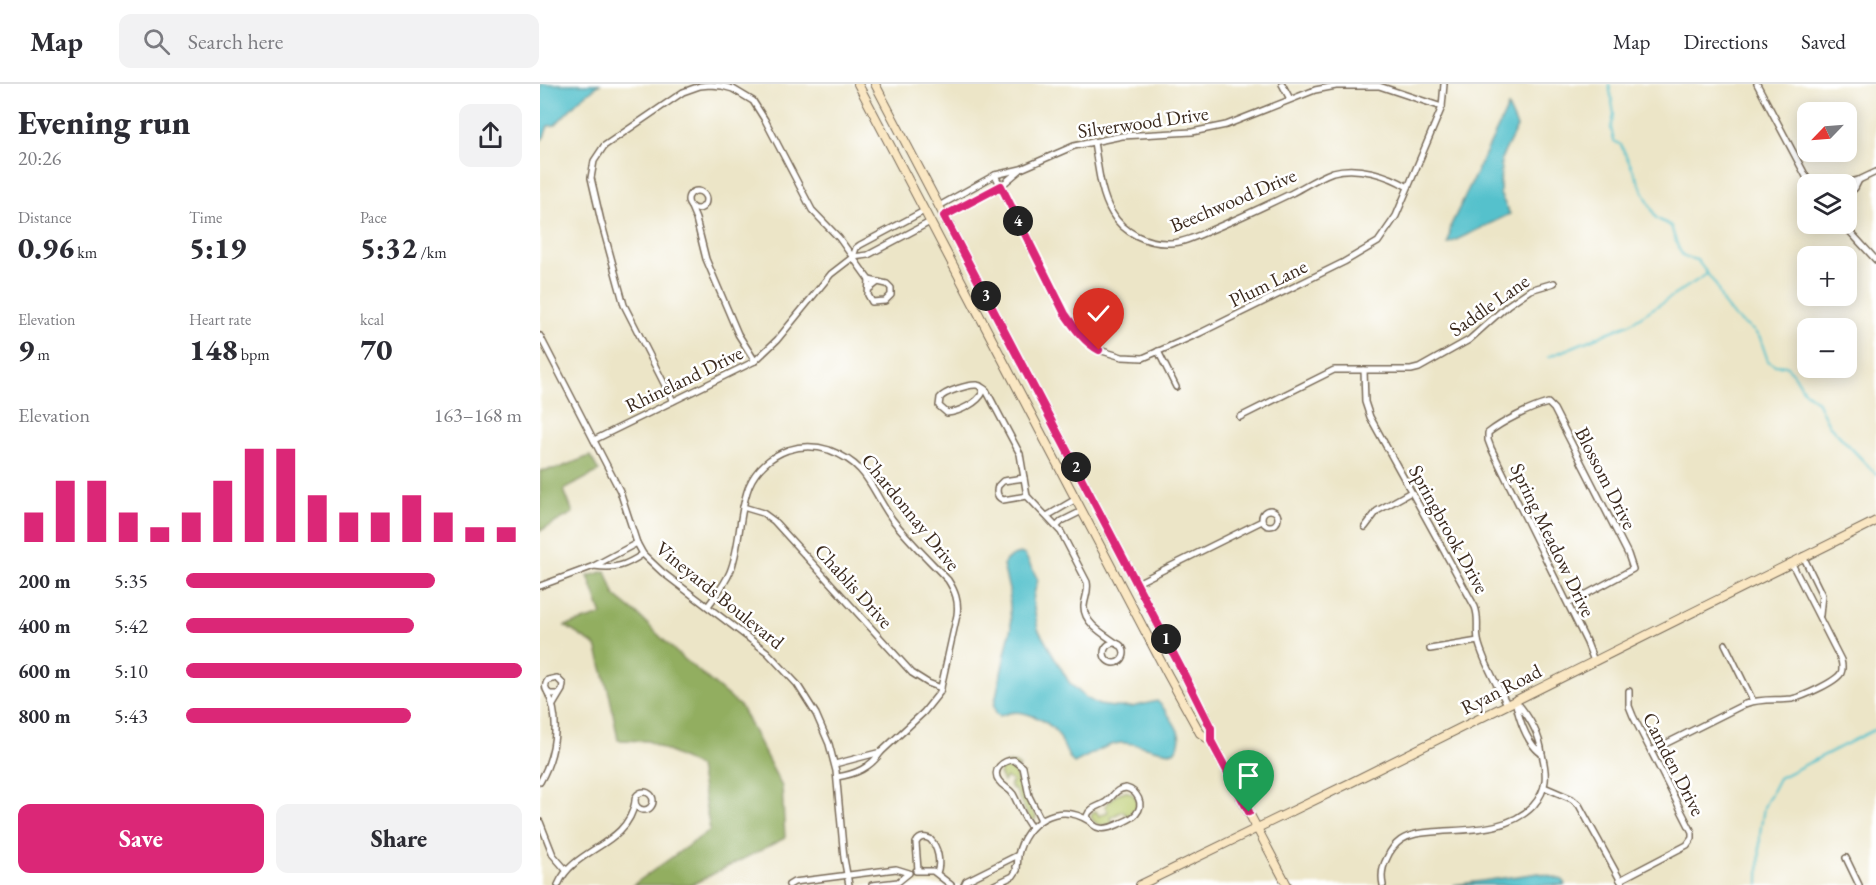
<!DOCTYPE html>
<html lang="en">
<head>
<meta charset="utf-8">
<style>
	body { margin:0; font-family:"EB Garamond",serif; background:#f2f2f3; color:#2b2b33; height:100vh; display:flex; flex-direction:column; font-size:22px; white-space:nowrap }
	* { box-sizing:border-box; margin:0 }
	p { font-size:20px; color:#7c7c81 }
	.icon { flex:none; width:33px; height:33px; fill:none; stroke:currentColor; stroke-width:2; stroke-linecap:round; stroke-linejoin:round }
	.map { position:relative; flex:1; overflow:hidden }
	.sheet { display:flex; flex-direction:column; background:#fff; width:540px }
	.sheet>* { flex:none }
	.needle { width:39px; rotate:245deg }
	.buttons { position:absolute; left:1257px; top:18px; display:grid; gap:12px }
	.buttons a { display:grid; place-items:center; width:60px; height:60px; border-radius:12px; background:#fff; box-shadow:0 3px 15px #0003; font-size:30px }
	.pin { position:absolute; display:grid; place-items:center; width:51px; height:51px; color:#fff; margin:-62px -26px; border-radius:50% 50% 50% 0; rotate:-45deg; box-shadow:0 0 6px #0007 }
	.pin .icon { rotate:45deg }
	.km { position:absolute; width:30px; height:30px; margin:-15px; border-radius:50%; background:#222; color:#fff; font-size:16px; line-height:30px; text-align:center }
	.round { display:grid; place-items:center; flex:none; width:63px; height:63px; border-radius:12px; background:#f2f2f3 }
	.headline { display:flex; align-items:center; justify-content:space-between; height:102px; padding:0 18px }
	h1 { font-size:33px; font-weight:800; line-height:45px }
	.stats { display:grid; grid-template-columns:repeat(3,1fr); gap:9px; height:102px; padding:6px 18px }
	.stats div { display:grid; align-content:center }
	.stats b { font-size:30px; font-weight:800 }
	.stats small { font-size:16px; font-weight:400 }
	.stats p { font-size:16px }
	.chart { height:168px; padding:12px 18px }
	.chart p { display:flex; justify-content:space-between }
	.chart svg { width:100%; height:108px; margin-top:6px; stroke:#db2777; stroke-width:6 }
	.primary-button { display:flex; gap:12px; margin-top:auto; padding:12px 18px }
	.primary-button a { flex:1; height:69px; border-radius:12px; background:#db2777; color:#fff; font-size:24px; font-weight:800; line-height:69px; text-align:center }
	.primary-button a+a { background:#f2f2f3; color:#2b2b33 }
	ul { padding:0 18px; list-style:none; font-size:20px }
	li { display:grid; grid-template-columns:96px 72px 1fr; align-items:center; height:45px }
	li i { height:15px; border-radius:8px; background:#db2777 }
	header { display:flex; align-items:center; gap:36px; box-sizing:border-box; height:84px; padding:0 30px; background:#fff; border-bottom:2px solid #e1e1e2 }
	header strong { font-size:28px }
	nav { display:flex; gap:33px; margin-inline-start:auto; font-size:21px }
	.search { width:420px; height:54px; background:#f2f2f3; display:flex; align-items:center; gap:15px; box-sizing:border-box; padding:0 21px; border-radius:12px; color:#7c7c81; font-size:22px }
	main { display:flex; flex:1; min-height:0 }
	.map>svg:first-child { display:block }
</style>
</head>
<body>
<header>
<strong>Map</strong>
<div class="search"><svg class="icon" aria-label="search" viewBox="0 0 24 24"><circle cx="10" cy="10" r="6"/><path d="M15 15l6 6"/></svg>Search here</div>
<nav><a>Map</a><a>Directions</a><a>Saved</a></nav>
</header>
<main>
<section class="sheet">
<div class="headline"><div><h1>Evening run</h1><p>20:26</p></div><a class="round"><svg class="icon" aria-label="share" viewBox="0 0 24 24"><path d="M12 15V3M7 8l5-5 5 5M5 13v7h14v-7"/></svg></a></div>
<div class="stats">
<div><p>Distance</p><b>0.96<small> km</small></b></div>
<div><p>Time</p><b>5:19</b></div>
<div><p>Pace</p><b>5:32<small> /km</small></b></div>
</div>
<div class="stats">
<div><p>Elevation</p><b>9<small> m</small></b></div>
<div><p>Heart rate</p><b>148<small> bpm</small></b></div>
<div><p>kcal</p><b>70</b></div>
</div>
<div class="chart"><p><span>Elevation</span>163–168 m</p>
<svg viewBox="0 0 160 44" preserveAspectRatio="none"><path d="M5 44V32M15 44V19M25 44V19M35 44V32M45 44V38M55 44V32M65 44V19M75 44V6M85 44V6M95 44V25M105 44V32M115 44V32M125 44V25M135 44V32M145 44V38M155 44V38"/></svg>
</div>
<ul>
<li><b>200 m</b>5:35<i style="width:74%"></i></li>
<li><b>400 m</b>5:42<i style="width:68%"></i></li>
<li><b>600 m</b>5:10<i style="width:100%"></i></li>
<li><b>800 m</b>5:43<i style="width:67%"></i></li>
</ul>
<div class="primary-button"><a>Save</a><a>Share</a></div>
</section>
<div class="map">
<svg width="1336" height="801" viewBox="0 0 1336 801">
	<rect width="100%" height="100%" fill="#fff"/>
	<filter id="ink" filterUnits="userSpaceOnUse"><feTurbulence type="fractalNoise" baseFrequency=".0167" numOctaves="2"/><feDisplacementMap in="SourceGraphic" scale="12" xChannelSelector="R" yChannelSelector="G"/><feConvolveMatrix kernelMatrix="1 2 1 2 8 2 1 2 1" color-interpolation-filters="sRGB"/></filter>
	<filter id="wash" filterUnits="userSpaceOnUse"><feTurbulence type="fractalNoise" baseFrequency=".008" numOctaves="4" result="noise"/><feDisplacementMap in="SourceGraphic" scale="24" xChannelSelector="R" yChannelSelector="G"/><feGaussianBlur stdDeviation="1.35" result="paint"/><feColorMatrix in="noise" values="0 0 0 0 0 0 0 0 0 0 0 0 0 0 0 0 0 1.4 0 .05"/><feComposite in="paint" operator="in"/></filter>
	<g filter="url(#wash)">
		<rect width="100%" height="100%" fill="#ece5c7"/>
		<g fill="#b9ca6c" stroke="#7a7a45" stroke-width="1.5">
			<polygon points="469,679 476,680 480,683 474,685 478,699 483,698 485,711 496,733 494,737 490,736 476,708 470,702 472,697 466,693 463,698 460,691 460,687 464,681"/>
			<path d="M585,707C601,711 601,725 587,732L583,727L571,733L573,739C564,743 556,743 551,733L553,728L556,727L559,732L568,728L565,722L577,710Z"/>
		</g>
		<g fill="#92ae60" stroke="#666c3f" stroke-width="1.5">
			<polygon points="50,372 59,387 24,406 33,429 0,447 0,387 19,384"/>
			<polygon points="66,487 75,512 96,529 136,568 201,623 242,703 245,754 151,801 93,801 170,746 159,683 108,657 78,656 70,613 56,562 25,542 62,531 48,492"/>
		</g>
		<g fill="#54c1cc" stroke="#487675" stroke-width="1.5">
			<polygon points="0,0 60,0 39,16 15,41 8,42 4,53 0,57"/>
			<polygon points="968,23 977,43 961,75 960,110 970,130 908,160 911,141"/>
			<path d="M480,469L485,471L498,496L494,510L493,518L498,545L529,598L535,604L546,614L559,621L574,623H592L617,617C623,622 637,642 639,650C641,656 638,663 634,668C616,668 600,659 582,659C568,659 547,673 534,679C525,671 524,658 517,649C508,637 485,625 469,629C466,630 463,631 460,632L456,630L454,622L471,543L469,506L463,481L467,475Z"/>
			<polygon points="999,789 1023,796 1025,801 913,801"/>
		</g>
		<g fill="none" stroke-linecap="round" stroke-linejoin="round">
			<g stroke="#54c1cc" stroke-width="2">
				<path d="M1069,0L1074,30L1071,44L1074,57L1081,61L1116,134L1131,142C1135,154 1136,163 1144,173L1157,176L1176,201L1183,219L1194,233L1214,247L1220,254L1228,277L1235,281L1246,282L1254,290L1264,307L1277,317L1289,341L1336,390"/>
				<polyline points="1008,273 1089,240 1167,190"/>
				<polyline points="1219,801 1220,749 1224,723 1239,694 1336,645"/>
			</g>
		</g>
	</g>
	<g filter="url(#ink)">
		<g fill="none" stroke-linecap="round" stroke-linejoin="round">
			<defs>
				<g id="street">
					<polyline points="742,0 750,15"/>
					<polyline points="1217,0 1270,100"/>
					<path d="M554,58C558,81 560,109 572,129C583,149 608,160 630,159C643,159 657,152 669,147C697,135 725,122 752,109C765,102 779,93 793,88C817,81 848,91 868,103"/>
					<polyline points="455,91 525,230 538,248 552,262 559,266 582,273 603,274 660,249 804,178 838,158 856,132 902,23 904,0"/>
					<polyline points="1319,96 1336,88"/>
					<polyline points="1306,101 1310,98 1319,96 1315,104 1306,112"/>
					<circle cx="157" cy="116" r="9"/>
					<polyline points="399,122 455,91 481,85 534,62 582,52 652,48 686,41 775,6 796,2 839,2 902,23"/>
					<polyline points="151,123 156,135 166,175 198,250 215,277"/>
					<polyline points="404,132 461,102 480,86"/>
					<polyline points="1303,140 1336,176"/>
					<polyline points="313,173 328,171 390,138"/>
					<polyline points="329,205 338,198 347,200 351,204 351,211 345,217 332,218 328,211 329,196"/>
					<polyline points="0,252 80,407 97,459 103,470 122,488 227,568 257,600 276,630 289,660 296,687 304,774 309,801"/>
					<polyline points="618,267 636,303"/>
					<path d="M824,286L825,318L830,333L935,523C940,535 935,548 939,560C945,581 957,601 967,620"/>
					<path d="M440,302L443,308C438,319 419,328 407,329L399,322L400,314C404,308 429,300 437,301C441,302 443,304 446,306L480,370L487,412L521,448L547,498C549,507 545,513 544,522C543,540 567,552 579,561"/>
					<polyline points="133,317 84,221 61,137 51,94 54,77 64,62 143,8 160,2 170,1 182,2 193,5 213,17 225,36 272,126 299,154 329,196 338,198"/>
					<polyline points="700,333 794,286 871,286 879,284 929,256 968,221 990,206 1014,199"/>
					<polyline points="54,356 215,277 237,256 291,190 313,173 316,164 320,161 384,127"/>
					<path d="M484,394L463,397L458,402C456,408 457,413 463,416L487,412"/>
					<polyline points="203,423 223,429 234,437 372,589 388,599 401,604"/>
					<circle cx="730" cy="434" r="8"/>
					<polyline points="507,432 536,415"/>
					<polyline points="517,442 522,437 542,427"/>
					<polyline points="825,443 837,427 871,408"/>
					<path d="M97,459L54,482C76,485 85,482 103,470"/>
					<polyline points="1263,472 1282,511 1280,531"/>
					<polyline points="597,499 722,437"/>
					<polyline points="0,502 54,482"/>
					<path d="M1028,520L1093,485L1088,470L1014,325L1008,319C990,324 963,337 948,349V356L951,364L1047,559L1054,577"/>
					<path d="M168,522C176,511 185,500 190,488C201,461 198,430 209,402C216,385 231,372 248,366C261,362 276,362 289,366C329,381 330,404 352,435C369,457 389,476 408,496C415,507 419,517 417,531L400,608L384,628L341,668"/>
					<circle cx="574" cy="569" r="10"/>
					<polyline points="1185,560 1213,617"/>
					<polyline points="890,565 938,557"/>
					<path d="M975,616C988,631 1000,650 1002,670C986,659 979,635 975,616Z"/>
					<path d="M13,621L22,606L23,600L17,594L8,596C4,601 5,607 10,610H19"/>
					<path d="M1111,667L1205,620C1221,614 1236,617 1252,615C1262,613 1296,598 1301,589C1303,585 1302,580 1301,576L1251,478"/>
					<path d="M295,680L341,668C330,684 316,690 297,693"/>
					<path d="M0,698C15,672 21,637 8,609"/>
					<polyline points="1004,703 1032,715 1039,721 1083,801"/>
					<path d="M586,704C597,707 605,720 596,730C592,735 585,737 579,740C566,746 554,748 547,732C550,723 559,723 566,718C574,712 575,705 586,704Z"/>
					<circle cx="104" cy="717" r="9"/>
					<polyline points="0,738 13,771 26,786"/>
					<path d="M491,743C483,734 479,721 473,710C469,704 463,703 459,697C451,686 463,676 474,676L483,683L489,712L501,736"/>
					<path d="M478,771C485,738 518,717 549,737"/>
					<polyline points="1306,774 1319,801"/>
					<path d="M378,786L376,759C379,753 383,752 390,755C398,763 401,778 397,789"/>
					<polyline points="376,787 393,787 411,801"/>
					<polyline points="1080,796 1147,761 1152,754 1152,748 1093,632 1089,622 1089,607"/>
					<path d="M18,801C34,763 87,763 95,718"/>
					<polyline points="249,801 254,798 356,785 369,789 358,798 332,801"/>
					<polyline points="424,801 426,797 478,771 477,786"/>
					<polyline points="454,801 473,792 477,786 476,783"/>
					<path d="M843,801C841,792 842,783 847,774C850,767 854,761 861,756C870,750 881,749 892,748C926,745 968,748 993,722C1008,705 1007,690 1002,670"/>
				</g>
				<g id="secondary">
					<polyline points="318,0 628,591 660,649 671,657 747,801"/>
					<polyline points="335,0 642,586 671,644 671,657"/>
					<polyline points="600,801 810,699 1336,437"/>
				</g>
			</defs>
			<use href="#street" stroke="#796b59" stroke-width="8"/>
			<use href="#secondary" stroke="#796b59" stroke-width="10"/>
			<use href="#street" stroke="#fff" stroke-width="5"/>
			<use href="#secondary" stroke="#fae7c3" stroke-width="8"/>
		</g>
	</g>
	<g fill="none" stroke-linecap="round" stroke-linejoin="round" filter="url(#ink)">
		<defs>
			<path id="route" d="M559,266C544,258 535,244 525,230L461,102L404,132L642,586L671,644V657L709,728"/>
		</defs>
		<use href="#route" stroke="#fff" stroke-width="12"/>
		<use href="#route" stroke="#db2777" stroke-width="8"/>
	</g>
	<g text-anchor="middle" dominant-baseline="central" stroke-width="5" stroke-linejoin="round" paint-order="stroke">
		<g font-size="20" fill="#3b2a1e" stroke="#fff">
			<text transform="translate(603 38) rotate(-8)">Silverwood Drive</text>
			<text transform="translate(693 116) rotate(-23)">Beechwood Drive</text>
			<text transform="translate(728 199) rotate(-26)">Plum Lane</text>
			<text transform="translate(949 221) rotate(-35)">Saddle Lane</text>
			<text transform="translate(144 295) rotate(-26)">Rhineland Drive</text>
			<text transform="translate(1066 394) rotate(63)">Blossom Drive</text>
			<text transform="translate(371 428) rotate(51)">Chardonnay Drive</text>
			<text transform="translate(909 445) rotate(61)">Springbrook Drive</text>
			<text transform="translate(1013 456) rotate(64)">Spring Meadow Drive</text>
			<text transform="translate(314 502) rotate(48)">Chablis Drive</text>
			<text transform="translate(180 511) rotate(39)">Vineyards Boulevard</text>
			<text transform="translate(961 605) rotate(-27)">Ryan Road</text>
			<text transform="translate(1134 680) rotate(63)">Camden Drive</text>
		</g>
	</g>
</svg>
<div class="buttons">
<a><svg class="needle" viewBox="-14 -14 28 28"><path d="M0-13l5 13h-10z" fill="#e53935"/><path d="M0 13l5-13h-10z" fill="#7c7c81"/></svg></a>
<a><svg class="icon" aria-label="layers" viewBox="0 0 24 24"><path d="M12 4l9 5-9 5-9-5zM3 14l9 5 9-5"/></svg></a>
<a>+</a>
<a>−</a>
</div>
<div class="pin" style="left:709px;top:728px;background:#1e9e55"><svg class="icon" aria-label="arrive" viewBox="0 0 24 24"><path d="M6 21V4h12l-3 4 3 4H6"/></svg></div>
<div class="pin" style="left:559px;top:266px;background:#d93025"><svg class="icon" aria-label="check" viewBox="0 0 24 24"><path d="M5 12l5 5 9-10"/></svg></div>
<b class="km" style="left:626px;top:555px">1</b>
<b class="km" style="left:536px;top:383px">2</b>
<b class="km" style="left:446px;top:212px">3</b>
<b class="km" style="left:478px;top:137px">4</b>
</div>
</main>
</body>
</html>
